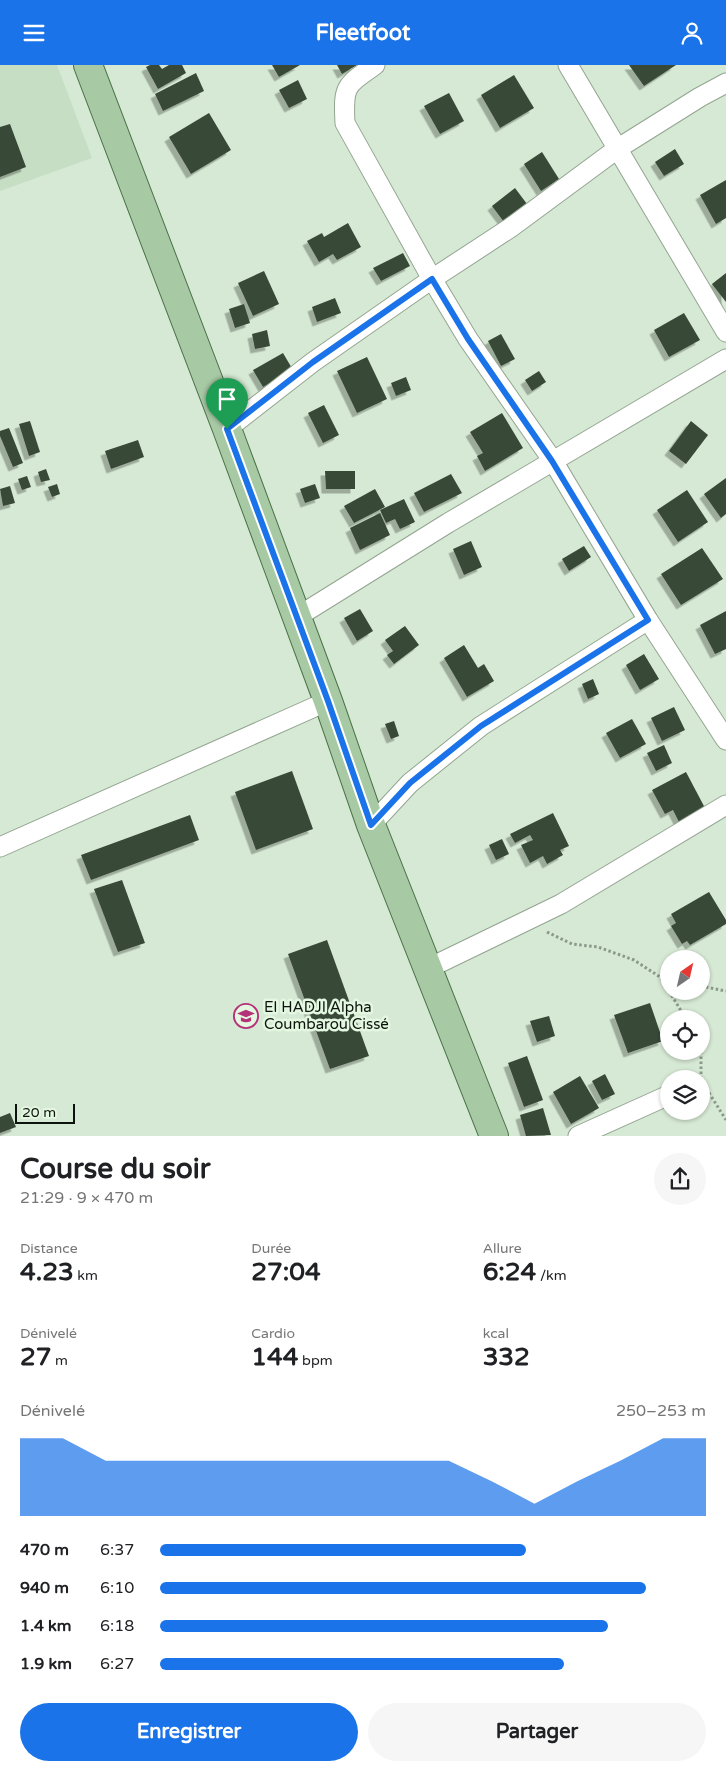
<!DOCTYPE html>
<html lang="fr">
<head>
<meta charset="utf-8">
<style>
	body { margin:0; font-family:"Varela Round",sans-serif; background:#f6f6f6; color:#202124; height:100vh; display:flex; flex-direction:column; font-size:19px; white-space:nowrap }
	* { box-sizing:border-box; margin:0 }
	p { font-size:16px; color:#757577 }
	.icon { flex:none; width:28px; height:28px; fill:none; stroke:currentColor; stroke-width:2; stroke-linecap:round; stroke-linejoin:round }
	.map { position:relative; height:1071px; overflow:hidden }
	.sheet { display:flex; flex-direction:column; background:#fff; flex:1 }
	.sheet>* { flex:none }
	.needle { width:32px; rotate:34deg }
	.controls { position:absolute; left:660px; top:885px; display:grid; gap:10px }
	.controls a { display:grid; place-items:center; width:50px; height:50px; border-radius:50%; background:#fff; box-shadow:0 1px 4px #0004; font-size:25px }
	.scale { position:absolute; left:15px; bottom:12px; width:60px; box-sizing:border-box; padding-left:5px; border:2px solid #0c130c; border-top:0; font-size:14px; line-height:18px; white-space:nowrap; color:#0c130c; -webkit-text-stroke:4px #e3f7e1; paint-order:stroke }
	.pin { position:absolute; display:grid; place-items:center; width:42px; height:42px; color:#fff; margin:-51px -21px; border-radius:50% 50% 50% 0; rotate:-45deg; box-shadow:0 0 5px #0007 }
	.pin .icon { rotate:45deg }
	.round { display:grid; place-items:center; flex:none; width:52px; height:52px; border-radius:26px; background:#f6f6f6 }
	.headline { display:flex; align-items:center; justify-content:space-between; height:85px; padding:0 20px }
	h1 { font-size:28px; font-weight:700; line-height:38px }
	.metrics { display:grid; grid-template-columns:repeat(3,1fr); gap:8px; height:85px; padding:5px 20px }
	.metrics div { display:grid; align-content:center }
	.metrics b { font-size:25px; font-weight:700 }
	.metrics small { font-size:14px; font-weight:400 }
	.metrics p { font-size:14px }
	.chart { height:140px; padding:10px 20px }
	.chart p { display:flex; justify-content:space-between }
	.chart svg { width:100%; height:90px; margin-top:5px; fill:#1a73e8; opacity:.7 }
	.cta { display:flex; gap:10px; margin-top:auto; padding:10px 20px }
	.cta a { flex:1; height:58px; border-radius:30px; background:#1a73e8; color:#fff; font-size:20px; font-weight:700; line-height:58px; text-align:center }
	.cta a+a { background:#f6f6f6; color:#202124 }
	ul { padding:0 20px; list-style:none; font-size:16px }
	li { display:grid; grid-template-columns:80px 60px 1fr; align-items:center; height:38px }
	li i { height:12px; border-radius:6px; background:#1a73e8 }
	header { display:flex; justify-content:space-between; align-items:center; height:65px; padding:0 20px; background:#1a73e8; color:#fff; font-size:22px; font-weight:700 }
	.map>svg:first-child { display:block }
</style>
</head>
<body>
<header><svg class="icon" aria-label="menu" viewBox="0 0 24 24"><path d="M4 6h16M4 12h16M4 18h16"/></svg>Fleetfoot<svg class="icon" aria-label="person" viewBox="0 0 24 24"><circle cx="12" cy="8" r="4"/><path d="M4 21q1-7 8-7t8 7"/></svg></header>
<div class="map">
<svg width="726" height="1071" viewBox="0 0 726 1071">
	<defs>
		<filter id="shadow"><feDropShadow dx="-4.5" dy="4.5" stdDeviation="0" flood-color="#0004"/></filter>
	</defs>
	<rect width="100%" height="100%" fill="#d6e9d4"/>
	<polygon fill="#c6dec3" points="0,0 57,0 92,93 0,126"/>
	<g fill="#394837" filter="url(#shadow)">
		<polygon points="150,0 159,0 162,4 169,0 182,0 186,8 158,24 146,2"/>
		<polygon points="272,0 300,0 279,12"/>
		<polygon points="337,0 357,0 342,9"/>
		<polygon points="629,0 676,0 644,21"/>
		<polygon points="196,8 204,26 163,46 155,29"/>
		<polygon points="514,10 534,43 500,63 481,30"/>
		<polygon points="298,15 307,34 289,43 279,25"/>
		<polygon points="449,28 464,56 440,69 424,41"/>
		<polygon points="209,48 231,85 191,109 169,72"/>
		<polygon points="10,59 26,102 0,112 0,62"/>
		<polygon points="675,84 684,99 664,111 655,97"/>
		<polygon points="542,87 559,114 541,126 524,99"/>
		<polygon points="726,115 726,153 716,159 700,130"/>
		<polygon points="515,123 527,139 504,157 492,141"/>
		<polygon points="348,158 361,182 337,195 333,189 319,197 307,176 322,168 324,172"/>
		<polygon points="403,188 410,201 381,216 373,203"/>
		<polygon points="264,206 279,239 253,251 238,218"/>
		<polygon points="726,208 726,237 712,219"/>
		<polygon points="335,233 341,248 317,257 312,242"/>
		<polygon points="244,239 250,258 235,263 229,244"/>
		<polygon points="684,248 700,275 669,292 654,265"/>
		<polygon points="267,265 270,281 255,284 252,269"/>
		<polygon points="501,269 515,294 501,301 488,276"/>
		<polygon points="283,288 293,305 263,322 253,305"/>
		<polygon points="367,292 387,334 357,348 337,306"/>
		<polygon points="539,306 546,317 532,326 525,315"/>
		<polygon points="406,312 411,325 396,331 391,318"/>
		<polygon points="324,340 339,370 323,378 308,348"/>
		<polygon points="502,348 523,383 485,406 477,391 483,388 470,367"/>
		<polygon points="30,356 40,387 29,391 19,359"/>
		<polygon points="691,356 708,370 686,399 669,386"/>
		<polygon points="9,363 23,398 13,402 0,371 0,366"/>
		<polygon points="138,375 144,392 111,404 105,386"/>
		<polygon points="46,404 50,415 41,417 38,407"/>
		<polygon points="325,406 355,406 355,424 326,424"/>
		<polygon points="451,409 462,428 424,447 414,428"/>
		<polygon points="27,411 31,422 22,425 18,414"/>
		<polygon points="726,413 726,449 721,453 704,429"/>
		<polygon points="57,419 60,429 52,432 48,422"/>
		<polygon points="315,419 320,433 305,438 300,424"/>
		<polygon points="10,421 15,438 3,441 0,424"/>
		<polygon points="375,424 385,442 354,458 344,441"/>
		<polygon points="687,425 708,457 678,477 657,445"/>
		<polygon points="404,434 415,457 400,464 395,454 386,458 380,445"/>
		<polygon points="380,448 390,470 360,485 350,463"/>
		<polygon points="471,476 482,502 464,510 453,484"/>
		<polygon points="584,481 591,492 569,506 562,494"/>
		<polygon points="702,483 723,514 681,540 661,509"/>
		<polygon points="360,544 373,566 357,576 344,553"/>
		<polygon points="726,546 726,584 715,589 700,560"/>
		<polygon points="405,561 419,580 394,599 387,590 393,586 385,575"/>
		<polygon points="464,580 478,603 484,599 494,616 467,632 444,593"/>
		<polygon points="644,589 659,614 640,625 626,600"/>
		<polygon points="593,614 599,629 588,634 582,619"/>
		<polygon points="674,642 685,665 662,676 651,653"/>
		<polygon points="632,654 646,679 620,693 606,668"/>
		<polygon points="394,656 399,671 391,674 385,659"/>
		<polygon points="664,680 672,698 656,706 647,688"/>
		<polygon points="292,706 313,764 256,785 235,727"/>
		<polygon points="686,707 705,743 679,757 673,745 665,749 652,725"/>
		<polygon points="553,748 569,781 560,785 563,790 547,799 543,791 530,798 521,780 533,775 530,770 515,778 510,769"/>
		<polygon points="190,750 199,775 91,815 81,790"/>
		<polygon points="502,774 509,789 496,795 489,780"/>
		<polygon points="122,815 145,878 118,887 94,824"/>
		<polygon points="709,827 726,855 726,859 690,880 687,876 682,879 671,861 676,858 671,849"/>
		<polygon points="327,875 369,991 330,1004 288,889"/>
		<polygon points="650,938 663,976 628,988 614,950"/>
		<polygon points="549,951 555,971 537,977 530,956"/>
		<polygon points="527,991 543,1035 524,1042 508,998"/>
		<polygon points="605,1009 615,1029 602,1035 592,1016"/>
		<polygon points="580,1011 599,1043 571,1059 553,1027"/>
		<polygon points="543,1043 551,1070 526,1071 520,1050"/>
		<polygon points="10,1048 16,1062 0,1068 0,1052"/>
	</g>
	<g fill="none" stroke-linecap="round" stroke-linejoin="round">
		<defs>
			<g id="street">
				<path d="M375,0C345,21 343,21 345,58L432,214L510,163L617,84L700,32L726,18"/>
				<polyline points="568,0 726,267"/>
				<polyline points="227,364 313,297 432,214 468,274 553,396 648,555 726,675"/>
				<polyline points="297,552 448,458 726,294"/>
				<polyline points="371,760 410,718 481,661 648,555"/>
				<polyline points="0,782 328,636"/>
				<polyline points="427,904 561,839 726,740"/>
				<polyline points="578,1071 669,1030"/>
			</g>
			<polyline id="primary" points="88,0 227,364 328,636 371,760 494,1071"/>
		</defs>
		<use href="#street" stroke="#93a591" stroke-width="21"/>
		<use href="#primary" stroke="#4b7248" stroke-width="30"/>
		<g stroke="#8b998a" stroke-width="3" stroke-dasharray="2.5 2.5" stroke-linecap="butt">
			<polyline points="547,867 572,879 598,882 634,895 660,912 669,926"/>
			<polyline points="661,912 669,914"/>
			<polyline points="701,921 726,926"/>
			<polyline points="669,926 686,954"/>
			<polyline points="701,1014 701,979"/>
			<polyline points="701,1015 726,1055"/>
		</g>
		<use href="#street" stroke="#fff" stroke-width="19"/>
		<use href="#primary" stroke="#a7c9a4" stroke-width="28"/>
	</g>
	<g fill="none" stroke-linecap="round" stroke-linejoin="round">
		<defs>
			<polygon id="route" points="432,214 468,274 552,396 648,555 481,661 410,718 371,760 328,636 227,364 313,297"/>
		</defs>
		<use href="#route" stroke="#fff" stroke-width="10"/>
		<use href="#route" stroke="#1a73e8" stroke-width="6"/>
	</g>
	<defs>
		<symbol id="school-ring" viewBox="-11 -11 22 22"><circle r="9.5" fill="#e3f7e1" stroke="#b63278" stroke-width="1.5"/><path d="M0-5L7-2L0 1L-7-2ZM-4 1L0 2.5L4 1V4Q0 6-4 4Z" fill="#b63278"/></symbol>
	</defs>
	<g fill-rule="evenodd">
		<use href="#school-ring" x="232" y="937" width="28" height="28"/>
	</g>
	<g text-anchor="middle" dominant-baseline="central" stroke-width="5" stroke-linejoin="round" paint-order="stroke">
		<g font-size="15" fill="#0c130c" stroke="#e3f7e1" text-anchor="start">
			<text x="264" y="942">El HADJI Alpha<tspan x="264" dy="17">Coumbarou Cissé</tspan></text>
		</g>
	</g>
</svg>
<div class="controls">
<a><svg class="needle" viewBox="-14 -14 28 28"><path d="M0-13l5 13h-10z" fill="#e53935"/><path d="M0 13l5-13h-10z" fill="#757577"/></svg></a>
<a><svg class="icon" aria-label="locate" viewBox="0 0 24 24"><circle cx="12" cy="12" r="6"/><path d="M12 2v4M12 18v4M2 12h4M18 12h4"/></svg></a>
<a><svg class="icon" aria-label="layers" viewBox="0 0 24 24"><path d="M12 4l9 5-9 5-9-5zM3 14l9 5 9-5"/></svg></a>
</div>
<div class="scale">20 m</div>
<div class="pin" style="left:227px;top:364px;background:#1e9e55"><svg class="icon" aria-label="arrive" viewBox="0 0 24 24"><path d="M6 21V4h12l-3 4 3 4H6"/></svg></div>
</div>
<section class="sheet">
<div class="headline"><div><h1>Course du soir</h1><p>21:29 · 9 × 470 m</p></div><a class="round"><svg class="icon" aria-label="share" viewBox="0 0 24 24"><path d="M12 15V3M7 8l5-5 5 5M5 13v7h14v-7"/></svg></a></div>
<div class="metrics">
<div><p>Distance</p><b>4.23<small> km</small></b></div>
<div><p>Durée</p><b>27:04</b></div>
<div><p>Allure</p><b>6:24<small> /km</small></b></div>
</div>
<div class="metrics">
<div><p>Dénivelé</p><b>27<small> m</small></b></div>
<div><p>Cardio</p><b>144<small> bpm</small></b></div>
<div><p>kcal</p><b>332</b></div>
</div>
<div class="chart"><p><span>Dénivelé</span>250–253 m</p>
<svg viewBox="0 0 160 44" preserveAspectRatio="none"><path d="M0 44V6L10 6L20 17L30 17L40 17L50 17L60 17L70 17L80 17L90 17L100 17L110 27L120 38L130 27L140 17L150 6L160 6V44z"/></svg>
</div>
<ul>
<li><b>470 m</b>6:37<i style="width:67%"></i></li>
<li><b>940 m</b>6:10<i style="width:89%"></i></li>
<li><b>1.4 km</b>6:18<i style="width:82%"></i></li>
<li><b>1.9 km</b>6:27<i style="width:74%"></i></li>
</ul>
<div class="cta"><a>Enregistrer</a><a>Partager</a></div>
</section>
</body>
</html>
